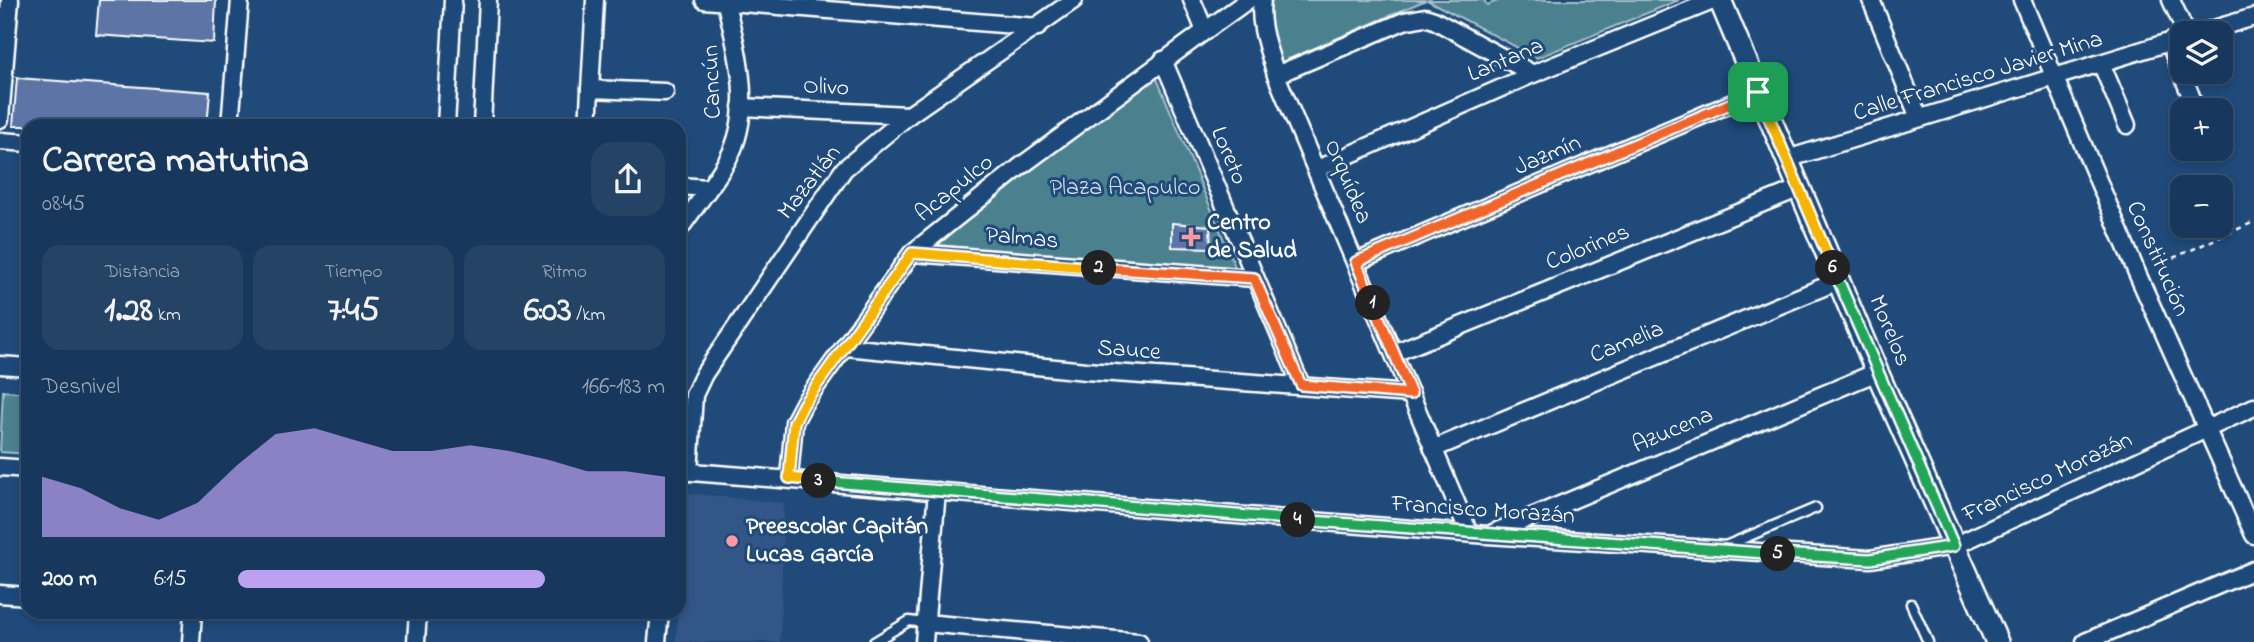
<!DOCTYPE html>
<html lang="es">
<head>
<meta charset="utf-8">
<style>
	body { margin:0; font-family:"Indie Flower",sans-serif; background:#244365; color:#f1f3f6; height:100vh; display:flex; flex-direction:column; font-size:26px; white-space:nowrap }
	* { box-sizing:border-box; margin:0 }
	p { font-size:23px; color:#9eacbb }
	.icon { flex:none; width:38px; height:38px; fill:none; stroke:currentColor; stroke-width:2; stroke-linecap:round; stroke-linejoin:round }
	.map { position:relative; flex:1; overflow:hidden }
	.side { position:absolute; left:21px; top:119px; width:665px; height:500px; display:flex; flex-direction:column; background:#17385c; border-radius:21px; box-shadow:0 4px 10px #0003,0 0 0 2px #365272 }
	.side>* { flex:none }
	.buttons { position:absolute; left:2170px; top:21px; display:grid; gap:14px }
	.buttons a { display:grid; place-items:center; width:63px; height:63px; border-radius:14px; background:#17385c; box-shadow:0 4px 10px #0003,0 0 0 2px #365272; font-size:35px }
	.pin { position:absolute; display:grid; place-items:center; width:60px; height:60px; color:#fff; margin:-30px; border-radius:14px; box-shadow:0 4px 10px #0006 }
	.km { position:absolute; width:35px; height:35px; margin:-18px; border-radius:50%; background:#222; color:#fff; font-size:19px; line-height:35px; text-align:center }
	.round { display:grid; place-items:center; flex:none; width:74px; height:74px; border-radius:21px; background:#244365 }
	.head { display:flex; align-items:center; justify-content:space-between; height:119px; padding:0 21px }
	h1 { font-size:38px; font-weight:800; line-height:52px }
	.metrics { display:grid; grid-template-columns:repeat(3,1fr); gap:10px; height:119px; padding:7px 21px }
	.metrics div { display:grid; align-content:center; border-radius:18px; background:#244365; text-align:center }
	.metrics b { font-size:35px; font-weight:800 }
	.metrics small { font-size:19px; font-weight:400 }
	.metrics p { font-size:19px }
	.chart { height:196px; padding:14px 21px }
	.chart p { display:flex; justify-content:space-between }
	.chart svg { width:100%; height:126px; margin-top:7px; fill:#bca0f2; opacity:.7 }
	ul { padding:0 21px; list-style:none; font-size:23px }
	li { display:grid; grid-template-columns:112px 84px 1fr; align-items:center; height:52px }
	li i { height:18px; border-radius:9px; background:#bca0f2 }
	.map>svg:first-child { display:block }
</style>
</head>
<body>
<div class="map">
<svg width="2254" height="642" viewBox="0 0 2254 642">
	<rect width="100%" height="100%" fill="#1f4a7a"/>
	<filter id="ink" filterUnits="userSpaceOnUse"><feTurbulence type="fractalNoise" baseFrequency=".0143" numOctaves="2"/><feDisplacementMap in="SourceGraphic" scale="14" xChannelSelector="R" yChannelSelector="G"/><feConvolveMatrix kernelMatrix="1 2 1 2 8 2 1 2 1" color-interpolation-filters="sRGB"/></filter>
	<g filter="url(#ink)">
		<polygon fill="#315787" points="683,493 784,503 780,642 676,642"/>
		<g fill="#4c818f" stroke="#a6c0c7" stroke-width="2">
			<path d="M1270,0H1426L1280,63C1270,43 1267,22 1270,0Z"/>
			<polygon points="1427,0 1484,0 1487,5 1500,0 1679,0 1537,58"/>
			<polygon points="1155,74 1237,271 935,245"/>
			<polygon points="3,391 28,393 28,454 0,452"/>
		</g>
		<g fill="#5c75a6" stroke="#fff" stroke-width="2">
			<polygon points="99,0 216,0 214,43 96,35"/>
			<polygon points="17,78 210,92 207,126 13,126"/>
			<polygon points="1172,223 1210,226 1211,248 1172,247"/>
		</g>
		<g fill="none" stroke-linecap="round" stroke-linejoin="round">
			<defs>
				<g id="service">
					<polyline points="1723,547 1816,508"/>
					<polyline points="1911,604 1928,642"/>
					<polyline points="874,642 909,621 925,623"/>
				</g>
				<g id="minor">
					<polyline points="704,0 1038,27"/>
					<polyline points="1192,0 1205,31 1248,0"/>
					<path d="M1262,0C1258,25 1269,51 1276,75L1469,533"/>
					<polyline points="1871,0 1919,118"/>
					<polyline points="2022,0 2137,273 2254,535"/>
					<polyline points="2171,0 2186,33"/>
					<polyline points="2200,33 2254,17"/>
					<polyline points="2169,42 2193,101"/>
					<polyline points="1163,60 1301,385"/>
					<polyline points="2101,63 2127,125"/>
					<polyline points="1276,75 1404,21 1425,17 1434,20 1533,74"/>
					<polyline points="590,89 665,92"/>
					<polyline points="741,107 909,115"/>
					<polyline points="0,119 10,0"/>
					<polyline points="230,126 240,0"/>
					<polyline points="446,126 453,0"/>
					<polyline points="482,126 488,0"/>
					<polyline points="588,126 595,0"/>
					<polyline points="0,141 28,143"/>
					<polyline points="1787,159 2182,38"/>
					<polyline points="1317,169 1533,74 1715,0"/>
					<polyline points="679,186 708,188"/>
					<path d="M679,230C695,206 715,183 728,159C755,110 737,49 725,0"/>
					<polyline points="912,253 1254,278"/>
					<polyline points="1356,262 1758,92"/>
					<polyline points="846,347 1086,371 1411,394"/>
					<polyline points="1394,353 1800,188"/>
					<polyline points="0,365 28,367"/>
					<polyline points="1433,449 1838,281"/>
					<polyline points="0,467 28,469"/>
					<polyline points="679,471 1488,535 1870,559 1954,546 2254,407"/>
					<polyline points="689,472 694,395 704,374 844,169 909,115 1074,0"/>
					<polyline points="789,478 794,422 804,403 912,253 1021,166 1205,31"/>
					<polyline points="1493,533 1877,372"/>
					<polyline points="0,594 28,596"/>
					<polyline points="925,623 1139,642"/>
					<polyline points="191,642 193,612"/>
					<polyline points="416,642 418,612"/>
					<polyline points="657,642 660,612"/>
					<polyline points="924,642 937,491"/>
					<polyline points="2085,642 2254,570"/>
				</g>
				<polyline id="tertiary" points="1720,0 1877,372 1997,642"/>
			</defs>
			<use href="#service" stroke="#fff" stroke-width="13"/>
			<use href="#minor" stroke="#fff" stroke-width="21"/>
			<use href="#tertiary" stroke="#fff" stroke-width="26"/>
			<polyline stroke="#fff" stroke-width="2.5" stroke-dasharray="5 5" stroke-linecap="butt" points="2164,262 2254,222"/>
			<use href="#service" stroke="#1f4a7a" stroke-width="8"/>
			<use href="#minor" stroke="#1f4a7a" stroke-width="16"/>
			<use href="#tertiary" stroke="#1f4a7a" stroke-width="21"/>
		</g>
	</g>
	<g fill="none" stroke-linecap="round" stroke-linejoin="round" filter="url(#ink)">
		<defs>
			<polyline id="split-1" points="1373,303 1356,262 1758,92"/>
			<polyline id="split-2" points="1099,268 1254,278 1301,385 1411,394 1373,303"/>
			<polyline id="split-3" points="819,481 789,478 794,422 804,403 912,253 1099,268"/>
			<polyline id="split-4" points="819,481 1298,520"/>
			<polyline id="split-5" points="1298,520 1778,554"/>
			<polyline id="split-6" points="1778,554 1870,559 1954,546 1833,268"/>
			<polyline id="split-7" points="1758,92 1833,268"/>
		</defs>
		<use href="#split-1" stroke="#fff" stroke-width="14"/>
		<use href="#split-2" stroke="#fff" stroke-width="14"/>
		<use href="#split-3" stroke="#fff" stroke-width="14"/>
		<use href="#split-4" stroke="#fff" stroke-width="14"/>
		<use href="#split-5" stroke="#fff" stroke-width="14"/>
		<use href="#split-6" stroke="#fff" stroke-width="14"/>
		<use href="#split-7" stroke="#fff" stroke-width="14"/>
		<use href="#split-1" stroke="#f0652b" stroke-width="9"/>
		<use href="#split-2" stroke="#f0652b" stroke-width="9"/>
		<use href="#split-3" stroke="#f5b400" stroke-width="9"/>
		<use href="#split-4" stroke="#22a559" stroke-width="9"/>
		<use href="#split-5" stroke="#22a559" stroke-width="9"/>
		<use href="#split-6" stroke="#22a559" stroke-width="9"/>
		<use href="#split-7" stroke="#f5b400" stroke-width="9"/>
	</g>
	<g fill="#ff9aa2" stroke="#1f4a7a" stroke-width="2.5">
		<path d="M1187.5 226.5h7v7h7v7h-7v7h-7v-7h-7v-7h7z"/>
		<circle cx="732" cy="541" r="7"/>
	</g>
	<g text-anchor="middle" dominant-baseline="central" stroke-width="6" stroke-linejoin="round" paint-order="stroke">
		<g font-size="24" fill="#fff" stroke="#1f4a7a">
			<text transform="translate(1506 61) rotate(-23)">Lantana</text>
			<text transform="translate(1978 77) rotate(-17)">Calle Francisco Javier Mina</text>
			<text transform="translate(713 82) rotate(-92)">Cancún</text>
			<text transform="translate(826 88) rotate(3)">Olivo</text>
			<text transform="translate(1228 156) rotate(67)">Loreto</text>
			<text transform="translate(1548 156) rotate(-23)">Jazmín</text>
			<text transform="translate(1347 182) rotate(67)">Orquídea</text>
			<text transform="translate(810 183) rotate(-52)">Mazatlán</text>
			<text transform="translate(955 189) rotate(-39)">Acapulco</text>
			<text transform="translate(1022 239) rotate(5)">Palmas</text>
			<text transform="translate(1588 248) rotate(-22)">Colorines</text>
			<text transform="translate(2157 259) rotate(66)">Constitución</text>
			<text transform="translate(1889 331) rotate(67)">Morelos</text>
			<text transform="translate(1627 343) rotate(-22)">Camelia</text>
			<text transform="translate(1129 351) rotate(4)">Sauce</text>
			<text transform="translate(1673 431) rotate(-23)">Azucena</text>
			<text transform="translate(2048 478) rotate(-25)">Francisco Morazán</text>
			<text transform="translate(1483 511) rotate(4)">Francisco Morazán</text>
		</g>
		<g font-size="24" fill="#d2e0e3" stroke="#1f4a7a">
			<text x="1125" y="188">Plaza Acapulco</text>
		</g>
		<g font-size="24" font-weight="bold" fill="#fff" stroke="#1f4a7a" text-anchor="start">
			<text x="1207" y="223">Centro<tspan x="1207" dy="28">de Salud</tspan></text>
			<text x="746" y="527">Preescolar Capitán<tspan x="746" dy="28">Lucas García</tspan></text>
		</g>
	</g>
</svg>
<div class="buttons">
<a><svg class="icon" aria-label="layers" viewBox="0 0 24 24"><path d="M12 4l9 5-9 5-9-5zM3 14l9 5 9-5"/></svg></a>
<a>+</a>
<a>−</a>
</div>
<div class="pin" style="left:1758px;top:92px;background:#1e9e55"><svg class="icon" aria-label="arrive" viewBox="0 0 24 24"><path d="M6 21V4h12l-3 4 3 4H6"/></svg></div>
<b class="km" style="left:1373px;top:303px">1</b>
<b class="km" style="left:1099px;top:268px">2</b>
<b class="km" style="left:819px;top:481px">3</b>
<b class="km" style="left:1298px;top:520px">4</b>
<b class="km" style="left:1778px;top:554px">5</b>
<b class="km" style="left:1833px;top:268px">6</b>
<section class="side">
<div class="head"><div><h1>Carrera matutina</h1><p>08:45</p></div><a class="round"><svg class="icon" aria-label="share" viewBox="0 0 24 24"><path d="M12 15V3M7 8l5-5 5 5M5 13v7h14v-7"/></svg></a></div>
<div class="metrics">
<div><p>Distancia</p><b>1.28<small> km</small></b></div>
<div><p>Tiempo</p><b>7:45</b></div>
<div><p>Ritmo</p><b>6:03<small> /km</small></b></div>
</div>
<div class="chart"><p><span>Desnivel</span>166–183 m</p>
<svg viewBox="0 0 160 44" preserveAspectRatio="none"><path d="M0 44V23L10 27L20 34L30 38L40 32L50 19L60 8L70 6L80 10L90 14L100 14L110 12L120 14L130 17L140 21L150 21L160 23V44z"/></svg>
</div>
<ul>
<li><b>200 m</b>6:15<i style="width:72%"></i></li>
</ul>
</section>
</div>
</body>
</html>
